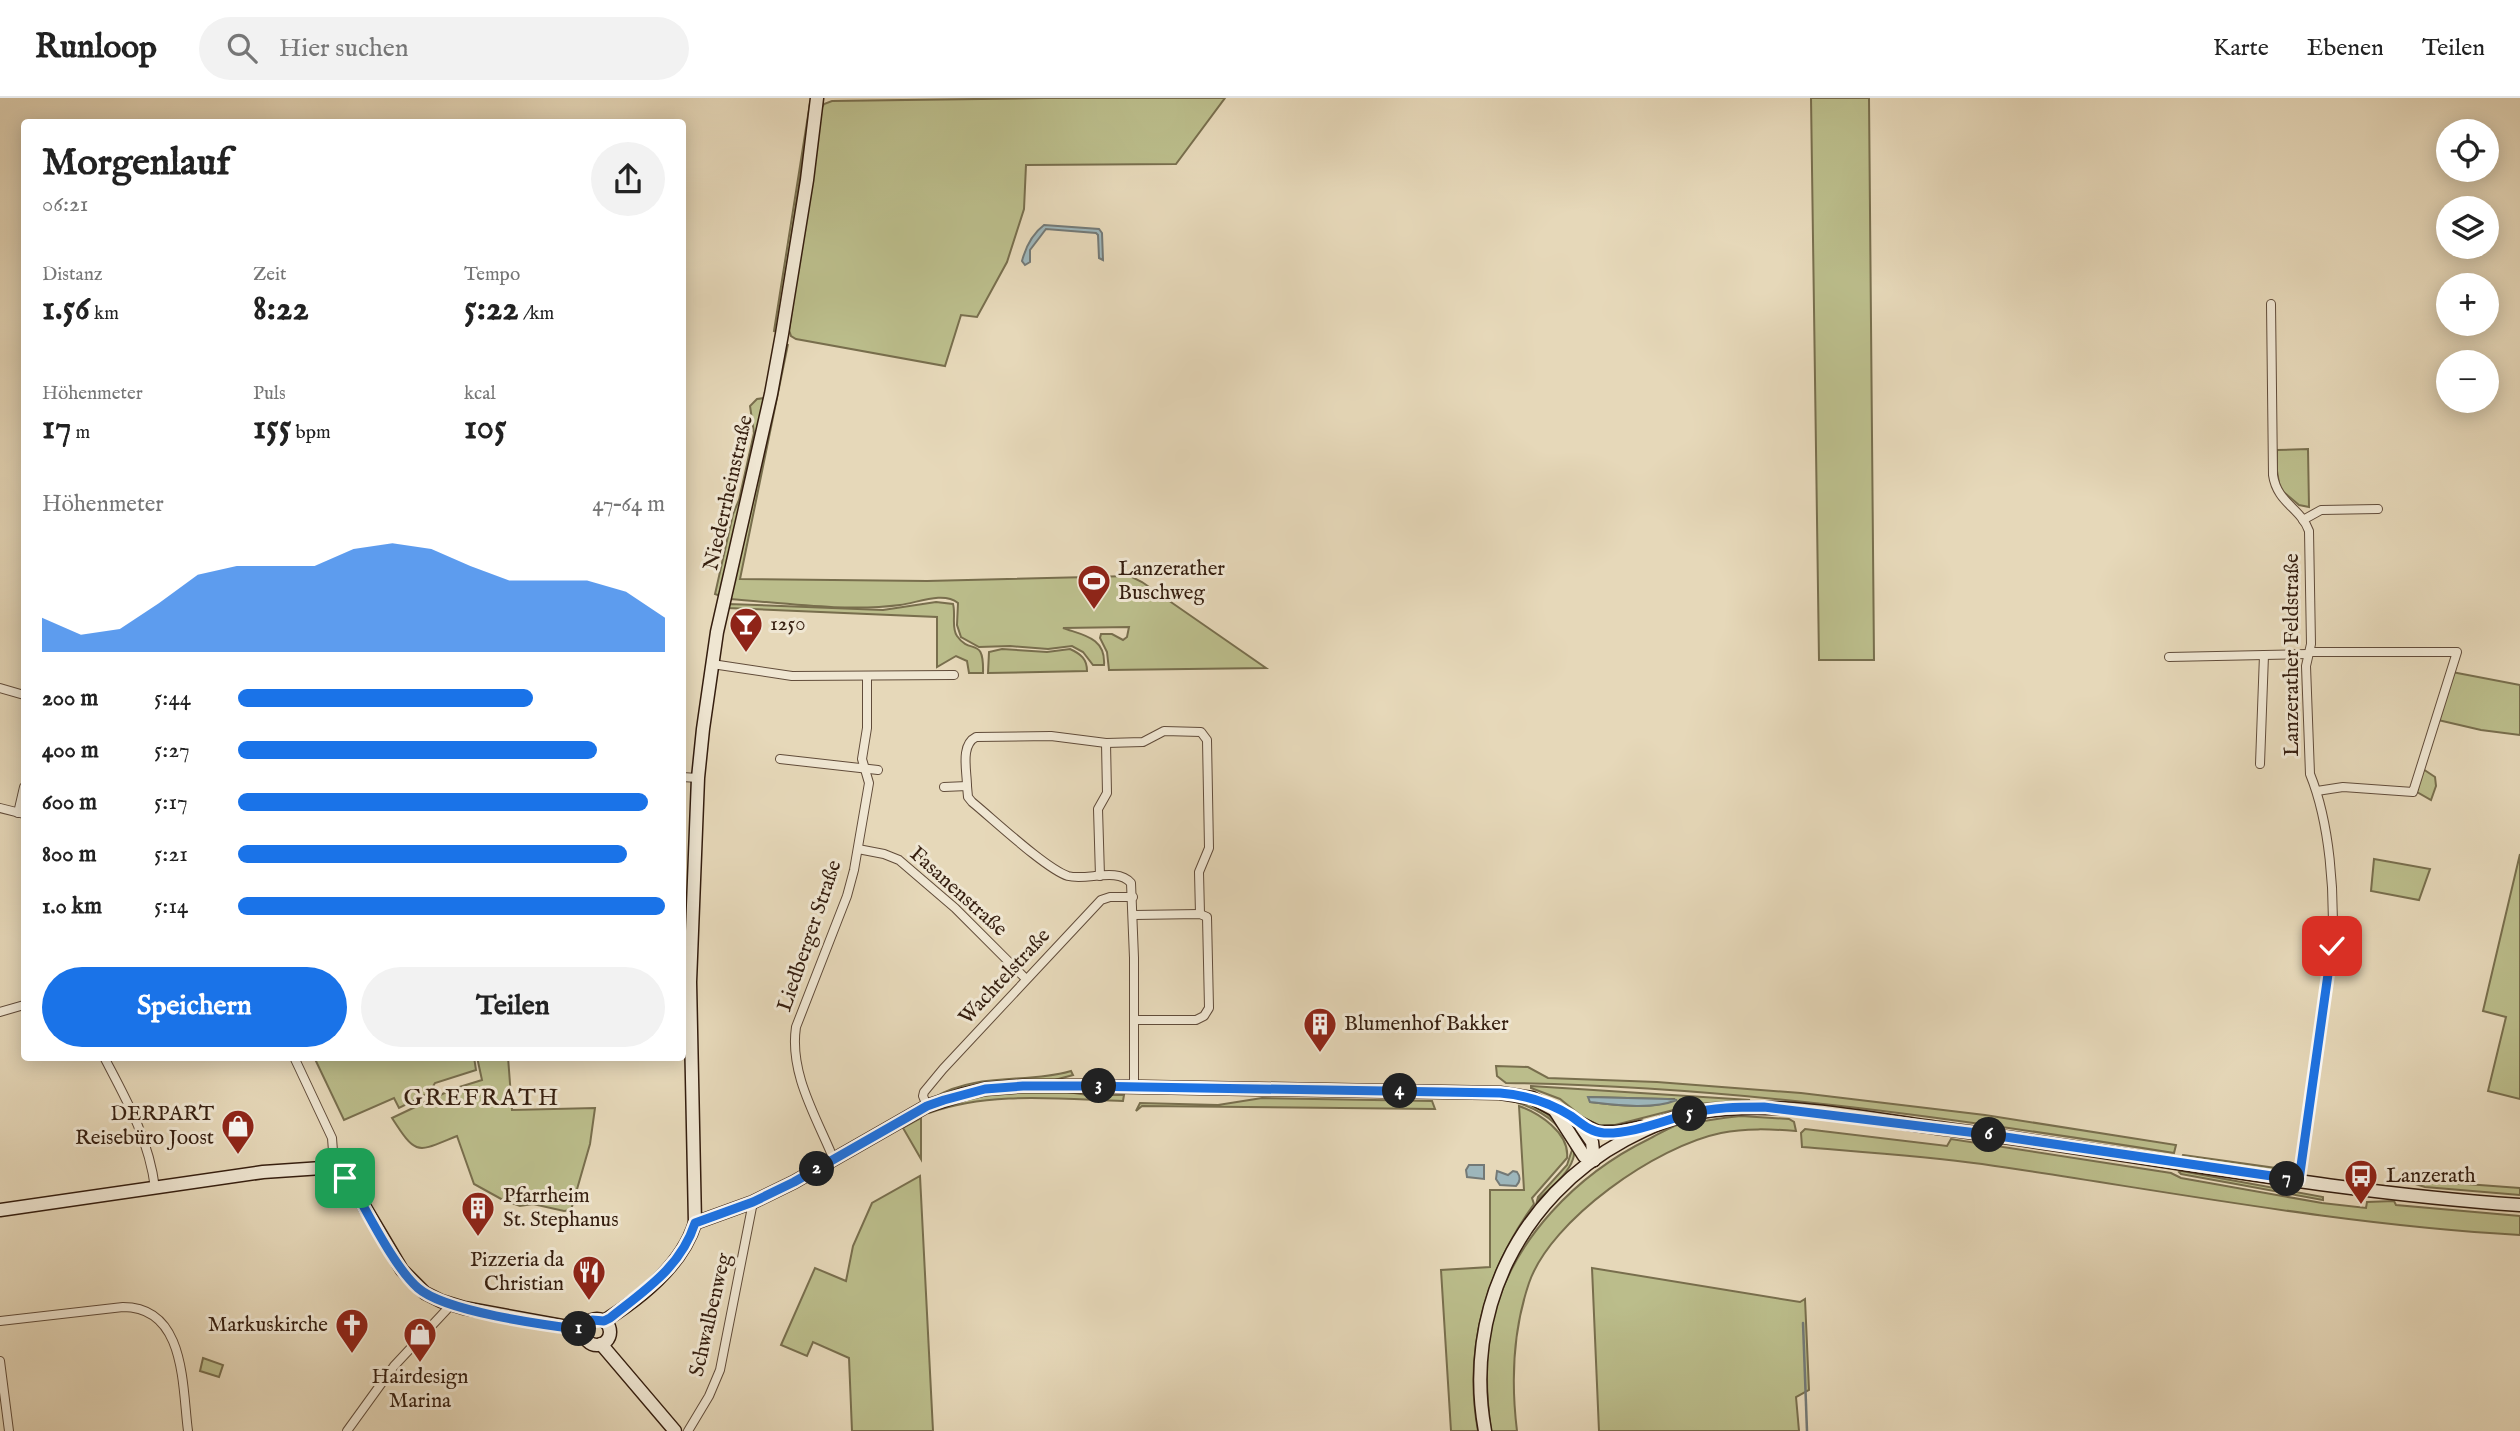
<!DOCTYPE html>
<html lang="de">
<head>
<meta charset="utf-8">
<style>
	body { margin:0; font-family:"IM FELL English",serif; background:#f2f2f2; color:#222; height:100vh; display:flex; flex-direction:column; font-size:26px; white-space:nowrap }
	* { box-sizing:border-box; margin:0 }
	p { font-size:23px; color:#767676 }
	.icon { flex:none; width:38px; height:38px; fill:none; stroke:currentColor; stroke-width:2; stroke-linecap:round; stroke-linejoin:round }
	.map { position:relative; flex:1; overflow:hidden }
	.sheet { position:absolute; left:21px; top:21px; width:665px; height:942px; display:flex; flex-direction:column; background:#fff; border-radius:7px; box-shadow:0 4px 18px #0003 }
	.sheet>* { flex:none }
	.fabs { position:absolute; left:2436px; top:21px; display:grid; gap:14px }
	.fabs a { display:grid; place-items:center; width:63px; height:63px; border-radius:50%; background:#fff; box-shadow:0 4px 18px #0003; font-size:35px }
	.pin { position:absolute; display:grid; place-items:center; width:60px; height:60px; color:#fff; margin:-30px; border-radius:14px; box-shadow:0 4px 10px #0006 }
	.km { position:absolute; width:35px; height:35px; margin:-18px; border-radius:50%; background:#222; color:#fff; font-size:19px; line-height:35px; text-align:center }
	.round { display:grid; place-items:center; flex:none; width:74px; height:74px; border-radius:37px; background:#f2f2f2 }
	.headline { display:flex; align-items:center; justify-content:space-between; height:119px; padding:0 21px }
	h1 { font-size:38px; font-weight:700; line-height:52px }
	.metrics { display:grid; grid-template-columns:repeat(3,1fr); gap:10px; height:119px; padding:7px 21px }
	.metrics div { display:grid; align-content:center }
	.metrics b { font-size:35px; font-weight:700 }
	.metrics small { font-size:19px; font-weight:400 }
	.metrics p { font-size:19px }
	.chart { height:196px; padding:14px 21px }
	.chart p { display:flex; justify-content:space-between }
	.chart svg { width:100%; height:126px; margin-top:7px; fill:#1a73e8; opacity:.7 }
	.cta { display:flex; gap:14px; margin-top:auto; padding:14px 21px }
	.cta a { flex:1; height:80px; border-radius:42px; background:#1a73e8; color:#fff; font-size:28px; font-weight:700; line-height:80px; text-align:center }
	.cta a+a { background:#f2f2f2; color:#222 }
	ul { padding:0 21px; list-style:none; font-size:23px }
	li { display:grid; grid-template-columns:112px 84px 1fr; align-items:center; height:52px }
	li i { height:18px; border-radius:9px; background:#1a73e8 }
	header { display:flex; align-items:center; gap:42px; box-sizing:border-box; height:98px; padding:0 35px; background:#fff; border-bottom:2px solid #e0e0e0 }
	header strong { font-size:33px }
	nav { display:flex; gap:38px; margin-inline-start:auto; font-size:24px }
	.search { width:490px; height:63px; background:#f2f2f2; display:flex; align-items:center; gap:18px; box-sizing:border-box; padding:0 24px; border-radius:38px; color:#767676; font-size:26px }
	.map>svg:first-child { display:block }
</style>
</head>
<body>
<header>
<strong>Runloop</strong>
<div class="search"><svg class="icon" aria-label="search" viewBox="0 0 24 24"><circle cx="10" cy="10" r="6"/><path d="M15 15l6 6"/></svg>Hier suchen</div>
<nav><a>Karte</a><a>Ebenen</a><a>Teilen</a></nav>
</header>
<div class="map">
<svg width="2520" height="1333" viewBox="0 0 2520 1333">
	<rect width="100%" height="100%" fill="#e6d8b9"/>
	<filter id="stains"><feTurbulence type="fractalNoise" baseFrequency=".00286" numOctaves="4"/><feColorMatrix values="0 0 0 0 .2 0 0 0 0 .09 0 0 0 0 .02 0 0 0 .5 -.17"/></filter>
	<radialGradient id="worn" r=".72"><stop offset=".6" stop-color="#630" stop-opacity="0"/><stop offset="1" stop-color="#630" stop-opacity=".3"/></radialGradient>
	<g fill="#bbbd8b" stroke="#786e4d" stroke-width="2" fill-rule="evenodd">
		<polygon points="1045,0 1225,0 1176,66 1026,67 1024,111 1007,164 977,219 961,217 945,268 796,241 791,238 789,232 821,11 824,6 832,3"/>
		<polygon points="1811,0 1869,0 1874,562 1819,562"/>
		<polygon points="810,5 811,9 777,234 774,233"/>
		<path d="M788,246L740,481L927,483L1130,478L1142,484L1266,570L1109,572L1107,554L1100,540L1101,536H1112L1123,542L1127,539L1129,529L1063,530C1082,537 1106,539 1104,567H1093L1083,554L1072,548L1048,551L1010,548L979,549L961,539L957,527L958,505C943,493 917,505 900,507C846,514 784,505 730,501L784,254Z"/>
		<polygon points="765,300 721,498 715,496 733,416 739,402 754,335 750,308 757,301"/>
		<polygon points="2308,351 2309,409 2299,407 2280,391 2277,373 2277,352"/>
		<path d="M936,504L953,506C956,516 951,530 957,538C971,558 984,537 983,575H969L967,563L956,558L937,569V519L728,510L729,506L883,512Z"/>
		<path d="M1002,551L1047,554L1070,551C1081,556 1087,561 1087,573L988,575L989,554Z"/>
		<polygon points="2452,574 2520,587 2520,637 2481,632 2438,622"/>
		<polygon points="2423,671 2435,679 2436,688 2431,702 2417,694"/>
		<polygon points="2520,756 2520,1001 2488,993 2506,919 2483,913"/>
		<polygon points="2374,761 2430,771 2419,802 2371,793"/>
		<polygon points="314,959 474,959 476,972 435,985 429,995 399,1010 394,1000 344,1022"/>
		<path d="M477,959H508L512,1012L595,1010L590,1046L571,1112L564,1113L533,1106L520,1108L503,1102L474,1086L457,1038C417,1054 417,1059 392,1020L453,991L482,982Z"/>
		<path d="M1496,968L1528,969L1548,980L1657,984L1801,995L1985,1017L2176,1047L2174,1055C1952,1020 1731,988 1506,985L1497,978Z"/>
		<path d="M1071,973L1073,977L1051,983L935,999C977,974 1027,986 1071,973Z"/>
		<path d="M1531,988L1750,1002L1697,1006L1615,1027L1601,1028L1585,1021L1560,1001L1531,990ZM1589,999L1667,1001H1675C1655,1012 1613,1007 1590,1004Z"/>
		<path d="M1053,992L1088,997H1124L1123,1003C1059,1001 990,993 929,1015L928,1013L986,995Z"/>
		<polygon points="1262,1000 1432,1003 1435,1011 1142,1008 1136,1013 1140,1005 1218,1007"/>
		<path d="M1505,1001C1514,1002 1524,1003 1532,1007C1549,1015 1580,1039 1573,1061C1568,1077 1548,1092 1537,1103L1538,1099L1567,1067L1572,1052C1562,1022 1534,1008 1505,1001Z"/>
		<path d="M1519,1008C1539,1015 1570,1035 1567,1060L1532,1100L1534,1106C1486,1173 1463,1251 1478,1333H1451L1441,1172L1490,1169V1092H1524Z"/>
		<path d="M1741,1018L1789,1021L1794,1024L1796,1033C1770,1031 1746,1030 1721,1035C1657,1048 1551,1121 1529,1185C1513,1232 1511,1284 1517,1333H1491C1486,1296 1484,1258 1493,1221C1512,1142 1577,1076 1649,1041C1661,1035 1674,1026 1688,1024C1693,1023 1699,1024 1704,1023C1716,1021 1728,1019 1741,1018Z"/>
		<polygon points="921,1020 921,1061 903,1030"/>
		<path d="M1805,1031L1947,1048L1951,1041L2171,1075L2181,1080L2322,1105L2366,1110L2367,1104L2394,1103L2396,1107L2520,1118V1137C2339,1127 2161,1092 1982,1066C1923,1058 1862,1054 1802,1049L1801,1035Z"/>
		<polygon points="2183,1057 2276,1070 2289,1068 2286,1072 2278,1073 2182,1060"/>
		<polygon points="2181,1073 2323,1099 2323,1102 2181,1076 2179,1074"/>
		<polygon points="920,1078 933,1333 852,1333 849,1260 813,1244 807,1258 781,1247 815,1170 846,1183 853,1148 872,1105"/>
		<polygon points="2399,1081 2520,1090 2520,1097 2425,1089"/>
		<polygon points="1592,1170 1800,1204 1805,1201 1809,1292 1796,1299 1799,1333 1599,1333"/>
		<polygon points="203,1260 223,1267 219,1279 200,1273"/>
	</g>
	<g fill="#9db6bb" stroke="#737976" stroke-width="2">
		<path d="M1044,127L1099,131L1102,135L1103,162L1099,160L1098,137L1096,135L1046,131L1030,152V164L1025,167L1022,163C1026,148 1032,136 1044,127Z"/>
		<path d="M1588,999L1667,1001L1677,1002C1652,1012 1616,1007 1590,1004Z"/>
		<polygon points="1469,1067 1484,1067 1484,1081 1467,1079 1466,1072"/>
		<path d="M1497,1073L1508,1077L1513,1073L1517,1074C1521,1079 1520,1084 1516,1088L1500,1087L1496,1081Z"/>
	</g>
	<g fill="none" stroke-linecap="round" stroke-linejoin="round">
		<polyline stroke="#737976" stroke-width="2.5" points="1803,1225 1807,1333"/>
		<defs>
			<g id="street">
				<path d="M2271,206L2273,377C2277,405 2301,410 2309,433L2311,546L2306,568L2310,676C2330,725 2335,796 2332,848L2299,1082"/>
				<polyline points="2303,422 2321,412 2378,411"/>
				<polyline points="2310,554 2457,554 2413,694 2343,689 2317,693"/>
				<polyline points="2169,559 2308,556"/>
				<polyline points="712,566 792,578 954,577"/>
				<polyline points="0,590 24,597"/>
				<polyline points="780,661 878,672"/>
				<polyline points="2260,666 2264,557"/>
				<polyline points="682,679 698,680"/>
				<path d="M967,688C967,673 960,647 976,639L1051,638L1106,645L1143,644L1164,633L1201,634L1207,642L1209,750L1199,774L1200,816"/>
				<path d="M944,689L967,688L968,699L972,704C993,721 1046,771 1068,778C1087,783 1117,769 1131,785L1134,860V989"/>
				<polyline points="0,710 24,716"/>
				<polyline points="18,715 24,689"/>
				<polyline points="858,751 884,756 899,762 955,810 1026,881"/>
				<polyline points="1100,778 1098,711 1107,695 1106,645"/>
				<polyline points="1134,817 1200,816 1207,819 1209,910 1204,918 1196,922 1134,922"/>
				<polyline points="0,914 24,907"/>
				<path d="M104,959C126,1001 149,1041 155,1090"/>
				<polyline points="294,959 332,1040 333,1053 330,1072"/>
				<polyline points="927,1008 923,998 924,994 943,971 1101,802 1110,799 1133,799"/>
				<path d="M834,1062C817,1020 789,976 796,929L847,798L854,772L869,685L862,661L867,630V578"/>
				<path d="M0,1223L123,1209C186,1209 182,1288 188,1333"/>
				<polyline points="0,1263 9,1333"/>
				<polyline points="347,1333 394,1268 451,1207"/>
				<polyline points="688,1333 709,1298 720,1272 753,1104"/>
			</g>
			<g id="secondary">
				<polyline points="1554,1011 1584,1058 1594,1062"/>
				<polyline points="1581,1028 1592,1044 1594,1062"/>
				<polyline points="0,1112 263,1074 322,1070 338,1075 351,1086 402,1172 425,1195 441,1203 464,1210 584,1232"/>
				<polyline points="695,1125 753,1104 794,1084 927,1008 964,996 985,991 1023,988 1085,988 1500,995 1532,1000 1597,1034 1617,1034 1641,1029"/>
				<circle cx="597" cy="1234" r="13"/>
				<path d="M604,1223C641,1200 682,1167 695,1125L690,884L698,680L703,631L717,534L771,296L782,236L807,82L817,0"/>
				<polyline points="601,1246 675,1333"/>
				<path d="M1485,1333C1463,1214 1519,1099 1625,1042C1647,1030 1671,1019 1696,1015C1776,1000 1865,1021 1946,1031C2137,1056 2327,1094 2520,1107"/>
			</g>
		</defs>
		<use href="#street" stroke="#614c3a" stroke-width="10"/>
		<use href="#secondary" stroke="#351e0f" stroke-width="15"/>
		<use href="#street" stroke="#efe6d2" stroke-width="8"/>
		<use href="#secondary" stroke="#efe6d2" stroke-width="12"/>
	</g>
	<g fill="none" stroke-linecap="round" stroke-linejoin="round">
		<defs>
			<path id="route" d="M345,1080L351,1086C368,1115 394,1169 418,1190C445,1214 546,1227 584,1232L592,1222L604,1223L610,1220C645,1192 681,1169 695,1125L753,1104L794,1084L927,1008L944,1002L985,991L1023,988H1085L1500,995C1525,997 1549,1004 1571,1018C1582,1026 1590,1034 1604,1035C1632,1036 1662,1023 1689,1016C1713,1009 1739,1009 1764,1009L1985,1036L2299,1082L2332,848"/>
		</defs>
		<use href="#route" stroke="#fff" stroke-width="14"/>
		<use href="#route" stroke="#1a73e8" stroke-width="9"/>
	</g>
	<defs>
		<symbol id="stadium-pin" viewBox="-11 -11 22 30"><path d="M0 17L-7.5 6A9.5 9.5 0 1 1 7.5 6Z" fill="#8f2418" stroke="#efe6d2"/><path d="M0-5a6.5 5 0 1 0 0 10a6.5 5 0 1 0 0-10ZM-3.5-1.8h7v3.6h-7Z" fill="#fff"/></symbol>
		<symbol id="bar-pin" viewBox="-11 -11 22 30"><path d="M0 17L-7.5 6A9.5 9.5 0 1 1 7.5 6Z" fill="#8f2418" stroke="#efe6d2"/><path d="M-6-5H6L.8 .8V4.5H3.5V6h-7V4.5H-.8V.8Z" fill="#fff"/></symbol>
		<symbol id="building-pin" viewBox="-11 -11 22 30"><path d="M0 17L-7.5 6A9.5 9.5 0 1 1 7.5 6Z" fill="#8f2418" stroke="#efe6d2"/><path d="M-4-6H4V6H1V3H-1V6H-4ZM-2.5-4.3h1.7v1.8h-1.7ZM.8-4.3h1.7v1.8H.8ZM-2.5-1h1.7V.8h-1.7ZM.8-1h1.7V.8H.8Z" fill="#fff"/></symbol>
		<symbol id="shop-pin" viewBox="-11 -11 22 30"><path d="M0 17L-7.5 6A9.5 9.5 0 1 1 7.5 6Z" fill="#8f2418" stroke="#efe6d2"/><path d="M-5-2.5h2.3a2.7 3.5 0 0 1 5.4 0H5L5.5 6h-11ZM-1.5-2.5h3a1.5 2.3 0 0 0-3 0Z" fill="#fff"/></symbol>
		<symbol id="bus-pin" viewBox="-11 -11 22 30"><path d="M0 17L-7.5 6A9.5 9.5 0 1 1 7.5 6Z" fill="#8f2418" stroke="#efe6d2"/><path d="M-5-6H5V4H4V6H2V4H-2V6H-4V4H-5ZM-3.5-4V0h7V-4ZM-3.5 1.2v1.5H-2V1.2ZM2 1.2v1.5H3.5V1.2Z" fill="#fff"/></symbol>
		<symbol id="restaurant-pin" viewBox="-11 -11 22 30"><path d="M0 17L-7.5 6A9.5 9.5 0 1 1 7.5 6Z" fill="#8f2418" stroke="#efe6d2"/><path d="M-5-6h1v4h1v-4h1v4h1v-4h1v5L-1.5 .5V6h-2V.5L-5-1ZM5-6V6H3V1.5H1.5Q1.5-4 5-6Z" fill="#fff"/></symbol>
		<symbol id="church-pin" viewBox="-11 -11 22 30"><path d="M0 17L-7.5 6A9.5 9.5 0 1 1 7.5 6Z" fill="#8f2418" stroke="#efe6d2"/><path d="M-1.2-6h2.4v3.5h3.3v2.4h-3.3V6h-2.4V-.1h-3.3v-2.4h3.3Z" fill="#fff"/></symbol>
	</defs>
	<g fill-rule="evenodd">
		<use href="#stadium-pin" x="1075" y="464" width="38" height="52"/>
		<use href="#bar-pin" x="727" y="507" width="38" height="52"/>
		<use href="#building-pin" x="1301" y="907" width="38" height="52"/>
		<use href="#shop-pin" x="219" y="1009" width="38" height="52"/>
		<use href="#bus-pin" x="2342" y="1059" width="38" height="52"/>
		<use href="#building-pin" x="459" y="1091" width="38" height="52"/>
		<use href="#restaurant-pin" x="570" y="1155" width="38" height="52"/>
		<use href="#church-pin" x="333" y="1208" width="38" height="52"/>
		<use href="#shop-pin" x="401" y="1217" width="38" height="52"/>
	</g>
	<g text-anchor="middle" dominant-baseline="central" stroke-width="6" stroke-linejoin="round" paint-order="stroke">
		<g font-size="21" fill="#351e0f" stroke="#efe6d2">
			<text transform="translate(729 395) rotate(-77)">Niederrheinstraße</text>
			<text transform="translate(2292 557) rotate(-90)">Lanzerather Feldstraße</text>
			<text transform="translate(958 794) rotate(42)">Fasanenstraße</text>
			<text transform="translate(810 838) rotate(-71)">Liedberger Straße</text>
			<text transform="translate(1005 879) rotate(-47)">Wachtelstraße</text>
			<text transform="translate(711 1217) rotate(-77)">Schwalbenweg</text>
		</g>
		<g font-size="21" fill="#351e0f" stroke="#efe6d2" text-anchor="start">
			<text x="1118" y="471">Lanzerather<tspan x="1118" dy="24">Buschweg</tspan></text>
			<text x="770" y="526">1250</text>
			<text x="1344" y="926">Blumenhof Bakker</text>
			<text x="214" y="1016" text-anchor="end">DERPART<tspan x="214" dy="24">Reisebüro Joost</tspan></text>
			<text x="2386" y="1078">Lanzerath</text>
			<text x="503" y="1098">Pfarrheim<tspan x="503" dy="24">St. Stephanus</tspan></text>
			<text x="564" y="1162" text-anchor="end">Pizzeria da<tspan x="564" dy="24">Christian</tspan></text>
			<text x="328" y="1227" text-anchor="end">Markuskirche</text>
			<text x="420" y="1279" text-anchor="middle">Hairdesign<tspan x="420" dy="24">Marina</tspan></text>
		</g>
		<g font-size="24" letter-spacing="2" fill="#351e0f" stroke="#efe6d2">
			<text x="482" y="1000">GREFRATH</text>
		</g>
	</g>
	<rect width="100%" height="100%" filter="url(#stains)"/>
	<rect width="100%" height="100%" fill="url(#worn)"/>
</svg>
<div class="fabs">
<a><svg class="icon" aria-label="locate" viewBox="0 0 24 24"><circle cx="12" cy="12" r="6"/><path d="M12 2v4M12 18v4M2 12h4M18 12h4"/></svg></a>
<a><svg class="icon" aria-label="layers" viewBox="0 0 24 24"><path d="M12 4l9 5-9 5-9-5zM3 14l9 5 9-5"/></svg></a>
<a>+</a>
<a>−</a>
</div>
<div class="pin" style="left:345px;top:1080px;background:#1e9e55"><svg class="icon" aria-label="arrive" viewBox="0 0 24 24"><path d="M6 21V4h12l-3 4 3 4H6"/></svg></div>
<div class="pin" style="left:2332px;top:848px;background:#d93025"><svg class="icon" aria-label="check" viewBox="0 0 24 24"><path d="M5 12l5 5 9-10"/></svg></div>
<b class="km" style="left:579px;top:1231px">1</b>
<b class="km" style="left:817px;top:1071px">2</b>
<b class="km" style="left:1099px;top:988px">3</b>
<b class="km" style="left:1400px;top:993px">4</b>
<b class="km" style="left:1690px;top:1016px">5</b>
<b class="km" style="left:1989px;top:1037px">6</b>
<b class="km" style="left:2287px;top:1081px">7</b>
<section class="sheet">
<div class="headline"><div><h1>Morgenlauf</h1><p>06:21</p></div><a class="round"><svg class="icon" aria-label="share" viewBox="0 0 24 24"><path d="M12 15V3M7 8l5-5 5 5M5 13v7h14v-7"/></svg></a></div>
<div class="metrics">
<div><p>Distanz</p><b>1.56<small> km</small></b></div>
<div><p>Zeit</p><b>8:22</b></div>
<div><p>Tempo</p><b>5:22<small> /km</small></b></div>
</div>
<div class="metrics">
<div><p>Höhenmeter</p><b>17<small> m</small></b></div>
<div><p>Puls</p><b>155<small> bpm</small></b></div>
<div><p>kcal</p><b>105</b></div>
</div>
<div class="chart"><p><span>Höhenmeter</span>47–64 m</p>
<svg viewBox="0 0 160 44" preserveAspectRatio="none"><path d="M0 44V32L10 38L20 36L30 27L40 17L50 14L60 14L70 14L80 8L90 6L100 8L110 14L120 19L130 19L140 19L150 23L160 32V44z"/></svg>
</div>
<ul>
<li><b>200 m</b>5:44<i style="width:69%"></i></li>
<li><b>400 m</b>5:27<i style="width:84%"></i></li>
<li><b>600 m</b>5:17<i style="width:96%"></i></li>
<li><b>800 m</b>5:21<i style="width:91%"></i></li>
<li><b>1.0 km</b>5:14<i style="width:100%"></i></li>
</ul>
<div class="cta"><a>Speichern</a><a>Teilen</a></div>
</section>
</div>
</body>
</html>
